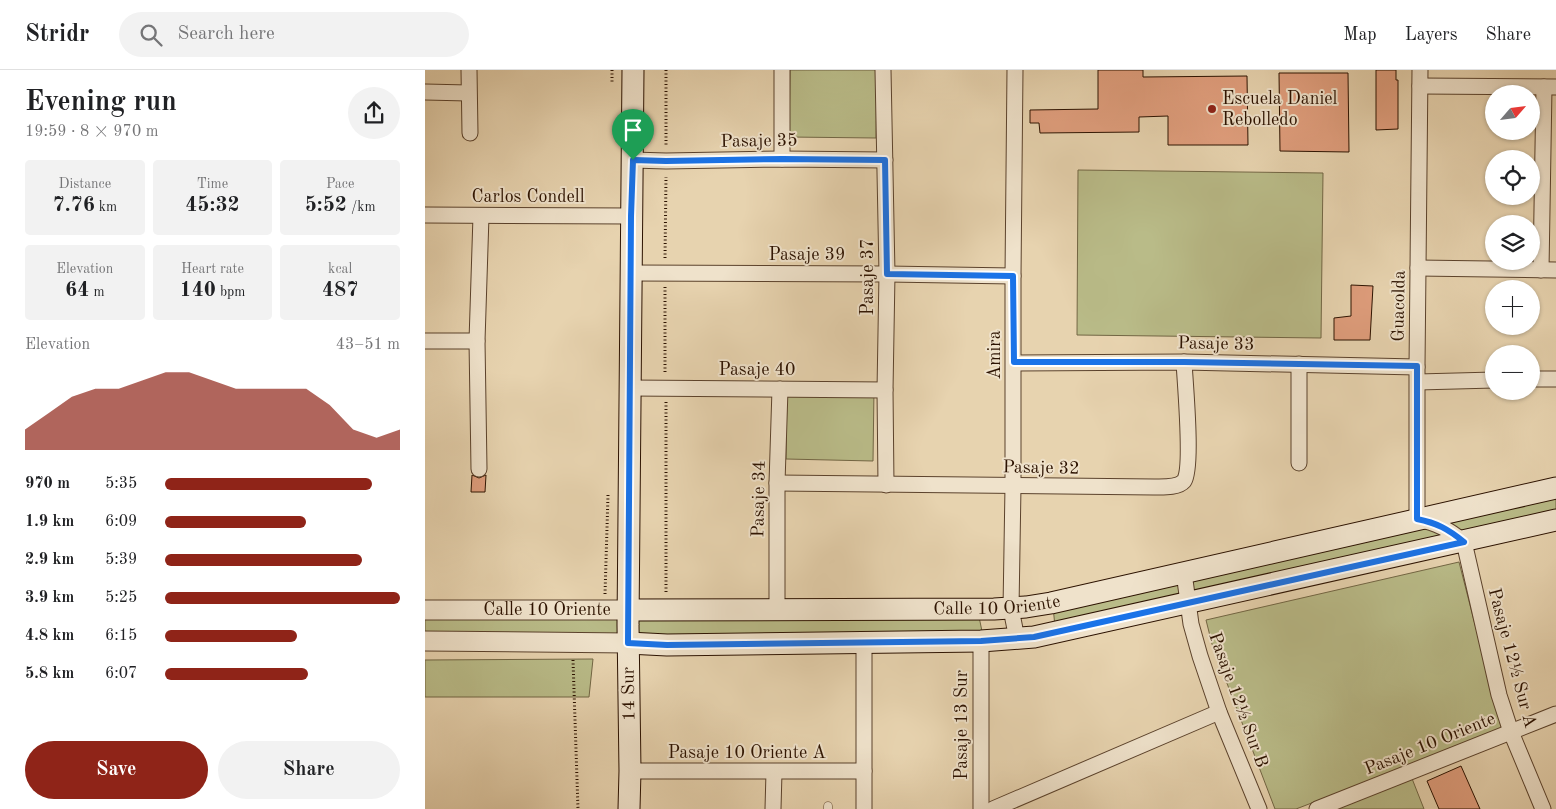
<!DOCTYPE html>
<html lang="en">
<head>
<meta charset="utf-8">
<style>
	body { margin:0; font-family:"Old Standard TT",serif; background:#f2f2f2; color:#202124; height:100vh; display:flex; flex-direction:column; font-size:19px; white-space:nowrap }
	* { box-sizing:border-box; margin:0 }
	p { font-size:16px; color:#757577 }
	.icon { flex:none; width:28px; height:28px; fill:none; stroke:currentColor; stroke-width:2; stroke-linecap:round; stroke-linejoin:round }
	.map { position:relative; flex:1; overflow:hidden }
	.drawer { display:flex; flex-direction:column; background:#fff; width:425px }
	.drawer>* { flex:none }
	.needle { width:32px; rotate:62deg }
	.buttons { position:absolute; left:1060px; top:15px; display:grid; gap:10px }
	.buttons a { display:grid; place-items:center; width:55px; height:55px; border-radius:50%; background:#fff; box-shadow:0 1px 4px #0004; font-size:25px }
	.pin { position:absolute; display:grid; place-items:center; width:42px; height:42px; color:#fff; margin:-51px -21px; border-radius:50% 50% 50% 0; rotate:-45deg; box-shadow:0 0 5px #0007 }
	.pin .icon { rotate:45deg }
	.round { display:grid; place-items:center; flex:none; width:52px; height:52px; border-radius:26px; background:#f2f2f2 }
	.overview { display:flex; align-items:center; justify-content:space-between; height:85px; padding:0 25px }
	h1 { font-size:28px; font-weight:800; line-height:38px }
	.metrics { display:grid; grid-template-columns:repeat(3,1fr); gap:8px; height:85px; padding:5px 25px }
	.metrics div { display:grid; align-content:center; border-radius:5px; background:#f2f2f2; text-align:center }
	.metrics b { font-size:21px; font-weight:800 }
	.metrics small { font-size:14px; font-weight:400 }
	.metrics p { font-size:14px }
	.chart { height:140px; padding:10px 25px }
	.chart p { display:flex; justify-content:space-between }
	.chart svg { width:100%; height:90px; margin-top:5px; fill:#8f2418; opacity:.7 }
	.action { display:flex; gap:10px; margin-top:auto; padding:10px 25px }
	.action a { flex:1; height:58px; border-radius:30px; background:#8f2418; color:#fff; font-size:20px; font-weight:800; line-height:58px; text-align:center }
	.action a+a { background:#f2f2f2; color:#202124 }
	ul { padding:0 25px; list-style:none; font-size:16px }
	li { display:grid; grid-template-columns:80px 60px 1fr; align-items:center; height:38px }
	li i { height:12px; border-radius:6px; background:#8f2418 }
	header { display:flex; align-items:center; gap:30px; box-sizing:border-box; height:70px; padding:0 25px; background:#fff; border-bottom:1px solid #e0e0e0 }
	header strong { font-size:24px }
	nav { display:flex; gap:28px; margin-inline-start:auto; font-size:18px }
	.search { width:350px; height:45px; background:#f2f2f2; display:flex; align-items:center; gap:12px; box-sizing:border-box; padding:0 18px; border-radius:28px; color:#757577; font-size:19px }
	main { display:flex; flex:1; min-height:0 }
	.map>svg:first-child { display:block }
</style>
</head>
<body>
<header>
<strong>Stridr</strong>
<div class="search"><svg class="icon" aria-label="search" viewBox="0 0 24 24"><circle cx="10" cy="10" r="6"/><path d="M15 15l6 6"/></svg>Search here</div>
<nav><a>Map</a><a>Layers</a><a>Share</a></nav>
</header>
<main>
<section class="drawer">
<div class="overview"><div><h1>Evening run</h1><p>19:59 · 8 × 970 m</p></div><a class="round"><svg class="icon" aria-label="share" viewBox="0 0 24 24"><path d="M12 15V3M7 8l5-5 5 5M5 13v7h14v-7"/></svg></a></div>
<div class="metrics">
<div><p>Distance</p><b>7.76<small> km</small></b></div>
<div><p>Time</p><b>45:32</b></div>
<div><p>Pace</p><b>5:52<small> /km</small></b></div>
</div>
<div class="metrics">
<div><p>Elevation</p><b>64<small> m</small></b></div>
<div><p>Heart rate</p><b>140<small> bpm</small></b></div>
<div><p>kcal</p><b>487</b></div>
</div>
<div class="chart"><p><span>Elevation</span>43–51 m</p>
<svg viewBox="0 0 160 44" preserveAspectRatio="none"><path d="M0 44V34L10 26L20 18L30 14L40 14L50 10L60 6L70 6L80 10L90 14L100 14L110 14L120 14L130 22L140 34L150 38L160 34V44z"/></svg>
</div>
<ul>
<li><b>970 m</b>5:35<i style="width:88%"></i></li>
<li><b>1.9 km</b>6:09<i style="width:60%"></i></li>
<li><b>2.9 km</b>5:39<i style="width:84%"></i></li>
<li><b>3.9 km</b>5:25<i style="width:100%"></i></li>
<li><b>4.8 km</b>6:15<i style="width:56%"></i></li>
<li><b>5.8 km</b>6:07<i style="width:61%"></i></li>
</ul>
<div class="action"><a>Save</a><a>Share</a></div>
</section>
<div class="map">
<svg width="1131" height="739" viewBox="0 0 1131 739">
	<rect width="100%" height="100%" fill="#e7d3af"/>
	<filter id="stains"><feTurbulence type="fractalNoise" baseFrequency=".004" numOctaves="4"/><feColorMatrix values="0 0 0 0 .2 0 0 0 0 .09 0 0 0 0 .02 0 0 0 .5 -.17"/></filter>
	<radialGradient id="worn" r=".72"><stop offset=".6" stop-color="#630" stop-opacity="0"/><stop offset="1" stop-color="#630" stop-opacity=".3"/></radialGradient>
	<g fill="#b9bb88" stroke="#726644">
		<polygon points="365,0 452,0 451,68 364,67"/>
		<polygon points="653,100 898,103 896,268 652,265"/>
		<polygon points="362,318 449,319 448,391 361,389"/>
		<polygon points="1131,422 1131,449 630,557 628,536"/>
		<polygon points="1034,492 1077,660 871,739 850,739 787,574 781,550"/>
		<polygon points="553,542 558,566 0,566 0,544"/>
		<polygon points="168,589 164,627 0,627 0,590"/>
		<polygon points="986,706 999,739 904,739"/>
	</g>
	<g fill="#e09e7d" stroke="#2c1200">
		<polygon points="673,0 718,0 718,7 822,6 823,75 743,75 743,46 714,47 714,62 615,63 614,53 605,53 605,40 673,39"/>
		<polygon points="951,0 971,0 971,10 973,10 973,59 951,60"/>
		<polygon points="854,3 923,3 924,82 855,81"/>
		<polygon points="926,215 948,216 945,270 909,270 909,248 926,246"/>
		<polygon points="47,405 54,408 61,405 60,422 46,422"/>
		<polygon points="1036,696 1055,739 1014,739 1002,711"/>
	</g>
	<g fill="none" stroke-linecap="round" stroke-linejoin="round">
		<defs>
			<polyline id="service" points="403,736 403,739"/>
			<g id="minor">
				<polyline points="44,0 45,63"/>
				<polyline points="357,0 357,89"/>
				<polyline points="458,0 462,204 460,320 461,415"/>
				<polyline points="590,0 588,206 588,416 586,539 592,569"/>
				<path d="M995,0L992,297V449C1012,453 1023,459 1039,472L1074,625L1086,662L1118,739"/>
				<polyline points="995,16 1131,17"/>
				<polyline points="0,22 43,23"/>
				<polyline points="208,90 241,91 357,89 460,90"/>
				<polyline points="0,145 206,146"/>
				<polyline points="993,198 1131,200"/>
				<polyline points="1116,200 1119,17"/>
				<polyline points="206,203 462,204 588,206"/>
				<polyline points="0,271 52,271"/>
				<polyline points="589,293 759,292 992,297"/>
				<polyline points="1106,309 1131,309"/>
				<polyline points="993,312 1069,310"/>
				<polyline points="205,318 460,320"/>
				<polyline points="874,393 874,294"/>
				<polyline points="54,399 52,271 56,146"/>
				<path d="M352,413L729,417C738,417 753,418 759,411C768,398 760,312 759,292"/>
				<polyline points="759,503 766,554 775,586 794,642 834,739"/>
				<polyline points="352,541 352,413 355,319"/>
				<polyline points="205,701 439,701"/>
				<polyline points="348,739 349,702"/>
				<polyline points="439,739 439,572"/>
				<polyline points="556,739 556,571"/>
				<polyline points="568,739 794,642"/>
				<polyline points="892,739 1131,644"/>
			</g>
			<g id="tertiary">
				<path id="s1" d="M0,540H203"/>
				<polyline points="0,571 203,573"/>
			</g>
			<g id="secondary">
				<path id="s2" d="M203,540L569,539L601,537L626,533L1131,418"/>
				<polyline points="203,573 242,575 556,571 609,567 1131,450"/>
				<polyline points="204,739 205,701 203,555 208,0"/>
			</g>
		</defs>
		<use href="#service" stroke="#5b422c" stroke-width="9"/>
		<use href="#minor" stroke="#5b422c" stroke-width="17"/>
		<use href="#tertiary" stroke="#5b422c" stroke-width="21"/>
		<use href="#secondary" stroke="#2c1200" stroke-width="23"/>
		<g stroke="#2c1200" stroke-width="3" stroke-dasharray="1 2.5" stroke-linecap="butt">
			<polyline points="187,0 187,12"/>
			<polyline points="241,0 241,76"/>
			<polyline points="240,188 241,107"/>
			<polyline points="240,217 240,303"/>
			<polyline points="241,332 241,523"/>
			<polyline points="180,524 183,425"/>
			<polyline points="148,590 153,739"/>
		</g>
		<use href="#service" stroke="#efe2cb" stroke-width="8"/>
		<use href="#minor" stroke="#efe2cb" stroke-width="15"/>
		<use href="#tertiary" stroke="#efe2cb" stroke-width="19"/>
		<use href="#secondary" stroke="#efe2cb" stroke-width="21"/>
	</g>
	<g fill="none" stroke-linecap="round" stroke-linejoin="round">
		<defs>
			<path id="route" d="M357,89L460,90L462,204L588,206L589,292H759L992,296V449C1012,453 1023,459 1039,472L609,567L556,571L242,575L203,573L206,146L208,90L241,91Z"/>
		</defs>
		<use href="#route" stroke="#fff" stroke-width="10"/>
		<use href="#route" stroke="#1a73e8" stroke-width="6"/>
	</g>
	<circle fill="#8f2418" stroke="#efe2cb" stroke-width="2" cx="787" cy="39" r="5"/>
	<g text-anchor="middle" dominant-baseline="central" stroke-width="4" stroke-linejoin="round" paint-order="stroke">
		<g font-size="18" fill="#2c1200" stroke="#efe2cb" text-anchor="start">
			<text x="797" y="29">Escuela Daniel<tspan x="797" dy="21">Rebolledo</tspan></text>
		</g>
		<g font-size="18" fill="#2c1200" stroke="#efe2cb">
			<text transform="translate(334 71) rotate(-1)">Pasaje 35</text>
			<text x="103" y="127">Carlos Condell</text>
			<text x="382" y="185">Pasaje 39</text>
			<text transform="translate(443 207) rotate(-90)">Pasaje 37</text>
			<text transform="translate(974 236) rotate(-89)">Guacolda</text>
			<text transform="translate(791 274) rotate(1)">Pasaje 33</text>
			<text transform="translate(570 285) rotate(-90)">Amira</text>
			<text x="332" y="300">Pasaje 40</text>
			<text transform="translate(616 398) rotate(1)">Pasaje 32</text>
			<text transform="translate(334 429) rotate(-89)">Pasaje 34</text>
			<text stroke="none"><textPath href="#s2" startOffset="369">Calle 10 Oriente</textPath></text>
			<text stroke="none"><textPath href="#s1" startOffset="122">Calle 10 Oriente</textPath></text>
			<text transform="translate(1087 588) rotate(75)">Pasaje 12½ Sur A</text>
			<text transform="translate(204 624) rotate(-91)">14 Sur</text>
			<text transform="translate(813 630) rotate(70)">Pasaje 12½ Sur B</text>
			<text transform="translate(537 655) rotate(-90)">Pasaje 13 Sur</text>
			<text transform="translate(1005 674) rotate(-22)">Pasaje 10 Oriente</text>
			<text x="322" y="683">Pasaje 10 Oriente A</text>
		</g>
	</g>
	<rect width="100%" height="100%" filter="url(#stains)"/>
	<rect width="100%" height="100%" fill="url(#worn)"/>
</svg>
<div class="buttons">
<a><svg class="needle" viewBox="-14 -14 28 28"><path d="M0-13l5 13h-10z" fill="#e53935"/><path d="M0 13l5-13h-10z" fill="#757577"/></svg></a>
<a><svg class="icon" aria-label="locate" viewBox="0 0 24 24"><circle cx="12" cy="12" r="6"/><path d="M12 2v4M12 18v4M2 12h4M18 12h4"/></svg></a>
<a><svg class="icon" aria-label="layers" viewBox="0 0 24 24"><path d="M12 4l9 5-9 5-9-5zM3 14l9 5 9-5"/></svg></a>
<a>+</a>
<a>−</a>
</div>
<div class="pin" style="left:208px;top:90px;background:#1e9e55"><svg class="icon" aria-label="arrive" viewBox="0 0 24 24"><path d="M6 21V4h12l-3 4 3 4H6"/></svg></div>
</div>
</main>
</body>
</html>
